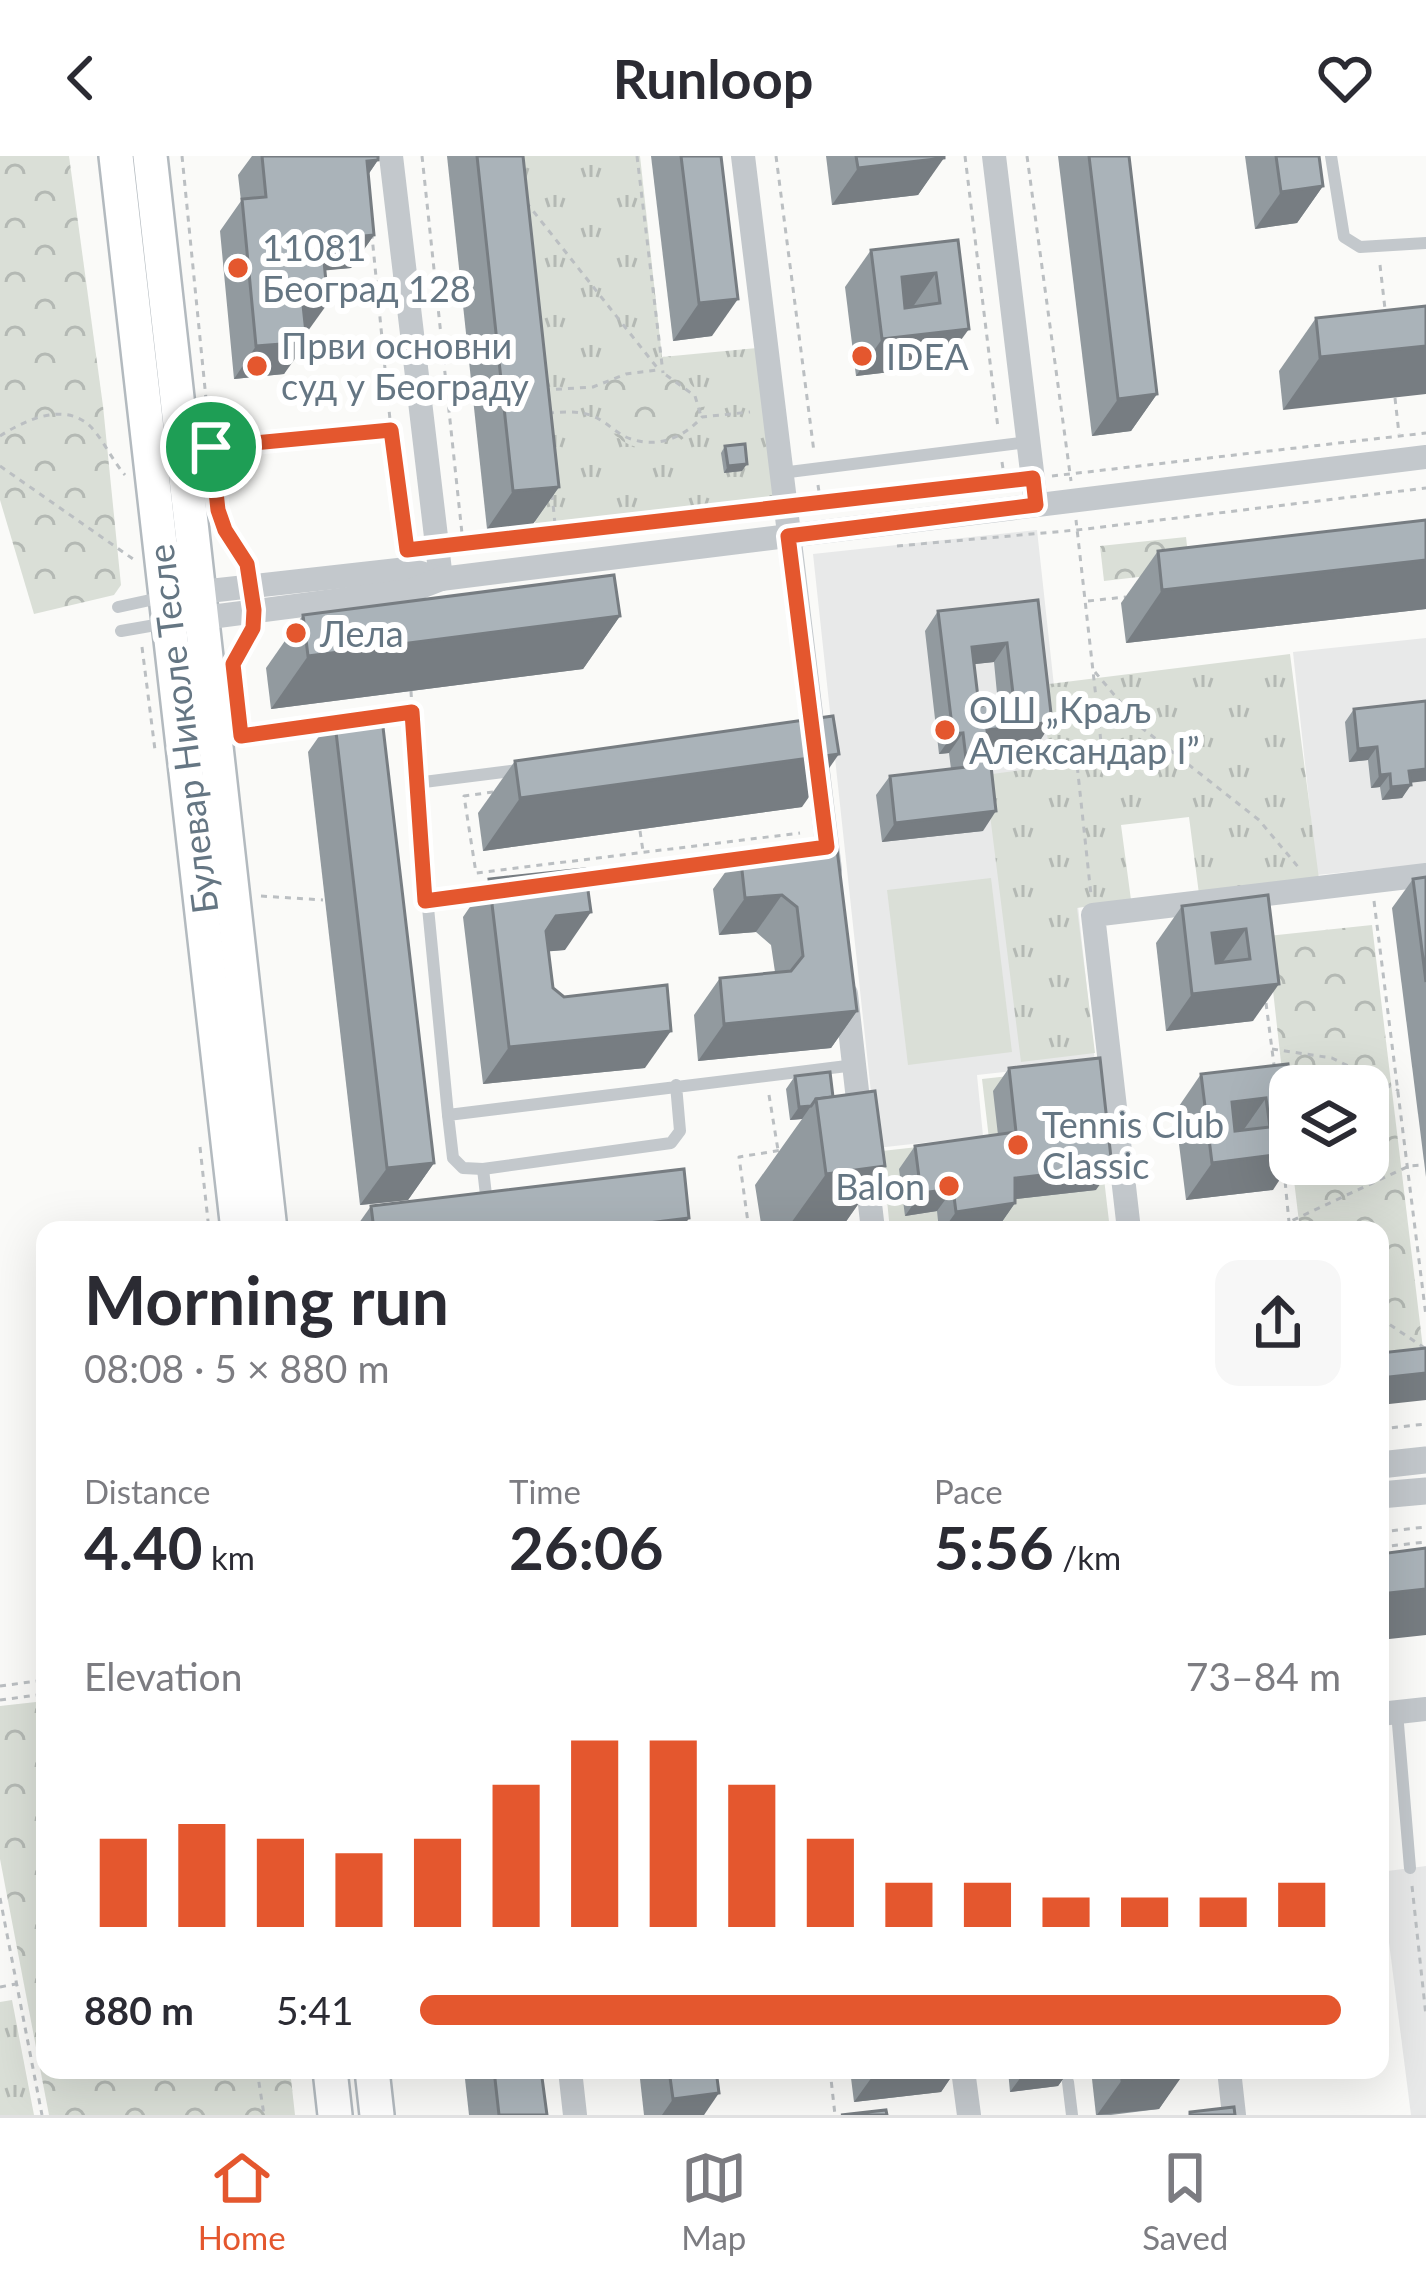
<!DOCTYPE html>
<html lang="en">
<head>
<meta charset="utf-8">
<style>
	body { margin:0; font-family:Lato,sans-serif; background:#f7f7f7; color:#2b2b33; height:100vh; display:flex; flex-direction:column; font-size:45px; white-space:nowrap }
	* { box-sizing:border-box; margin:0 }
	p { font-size:39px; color:#7c7c81 }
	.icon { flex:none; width:66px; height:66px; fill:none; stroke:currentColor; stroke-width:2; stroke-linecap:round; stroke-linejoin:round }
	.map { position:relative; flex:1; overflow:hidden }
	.sheet { position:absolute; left:36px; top:1065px; width:1353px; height:858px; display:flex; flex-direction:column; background:#fff; border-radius:24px; box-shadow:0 12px 48px #0002 }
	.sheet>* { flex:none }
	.fabs { position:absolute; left:1269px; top:909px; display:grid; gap:24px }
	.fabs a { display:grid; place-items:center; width:120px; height:120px; border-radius:24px; background:#fff; box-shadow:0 12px 48px #0002; font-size:60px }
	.pin { position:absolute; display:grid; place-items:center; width:102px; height:102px; color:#fff; margin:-51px; border:6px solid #fff; border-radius:50%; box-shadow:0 3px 12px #0007 }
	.round { display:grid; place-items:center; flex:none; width:126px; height:126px; border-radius:24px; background:#f7f7f7 }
	.summary { display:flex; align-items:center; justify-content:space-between; height:204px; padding:0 48px }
	h1 { font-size:66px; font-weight:700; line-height:90px }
	.stats { display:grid; grid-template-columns:repeat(3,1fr); gap:18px; height:204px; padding:12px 48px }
	.stats div { display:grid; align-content:center }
	.stats b { font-size:60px; font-weight:700 }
	.stats small { font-size:33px; font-weight:400 }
	.stats p { font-size:33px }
	.chart { height:336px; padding:24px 48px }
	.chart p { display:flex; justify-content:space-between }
	.chart svg { width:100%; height:216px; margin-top:12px; stroke:#e4572e; stroke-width:6 }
	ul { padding:0 48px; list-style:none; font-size:39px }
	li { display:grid; grid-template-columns:192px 144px 1fr; align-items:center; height:90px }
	li i { height:30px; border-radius:15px; background:#e4572e }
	header { display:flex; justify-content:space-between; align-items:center; height:156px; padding:0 48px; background:#fff; font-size:54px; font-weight:700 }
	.tab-bar { display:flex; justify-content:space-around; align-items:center; height:168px; border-top:3px solid #e1e1e2; background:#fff; font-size:33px; color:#7c7c81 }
	.tab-bar a { display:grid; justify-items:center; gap:6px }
	.tab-bar .active { color:#e4572e }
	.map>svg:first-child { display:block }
</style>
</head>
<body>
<header><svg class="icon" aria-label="back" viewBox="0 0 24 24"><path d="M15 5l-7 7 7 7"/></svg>Runloop<svg class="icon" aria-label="heart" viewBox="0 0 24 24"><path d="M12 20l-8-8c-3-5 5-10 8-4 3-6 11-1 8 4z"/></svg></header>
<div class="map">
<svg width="1426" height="1959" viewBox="0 0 1426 1959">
	<defs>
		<pattern id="grass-tufts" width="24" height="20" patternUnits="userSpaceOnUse" patternTransform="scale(3)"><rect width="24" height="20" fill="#dadfd7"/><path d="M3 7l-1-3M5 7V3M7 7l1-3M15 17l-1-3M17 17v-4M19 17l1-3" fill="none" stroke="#b4b9b4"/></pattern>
		<pattern id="park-crowns" width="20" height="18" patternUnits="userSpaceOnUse" patternTransform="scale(3)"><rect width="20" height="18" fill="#dadfd7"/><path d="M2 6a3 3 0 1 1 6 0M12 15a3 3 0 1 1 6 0" fill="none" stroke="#b4b9b4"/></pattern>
	</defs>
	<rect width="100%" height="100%" fill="#fafaf8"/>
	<g fill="#e8e9e9">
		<polygon points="1037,374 1095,906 977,919 983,980 877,992 813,398"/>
		<polygon points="1426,482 1426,708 1317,719 1293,496"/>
		<polygon points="1426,1710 1426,1959 1411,1959 1380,1716"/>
	</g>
	<g fill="url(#grass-tufts)">
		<polygon points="496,0 640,0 662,201 757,192 774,349 536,374"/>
		<polygon points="1290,498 1319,723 1199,738 1189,661 1121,669 1131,744 1077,752 1095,897 1021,906 985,619 1051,610 1041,529"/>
		<polygon points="12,1844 34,1959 0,1959 0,1846"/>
	</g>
	<g fill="url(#park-crowns)">
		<polygon points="0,0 69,0 103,250 121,429 114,439 34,458 0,344"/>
		<path d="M639,209C671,209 691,220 705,250C682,325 574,293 609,221Z"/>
		<polygon points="1186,381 1190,415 1104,425 1100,390"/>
		<polygon points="1372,769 1425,1209 1380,1213 1380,1074 1300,1074 1292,1008 1368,1008 1368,930 1290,930 1290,988 1267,780"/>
		<polygon points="45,1545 45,1914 290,1914 295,1959 49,1959 0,1703 0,1550"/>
	</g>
	<g fill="#dadfd7">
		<polygon points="991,722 1012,896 908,909 887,734"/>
		<polygon points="1091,911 1110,1074 1080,1074 1078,1067 1012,1074 890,1074 882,995 989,983 982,923"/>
	</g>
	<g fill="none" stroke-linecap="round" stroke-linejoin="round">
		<defs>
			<g id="secondary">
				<polyline points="116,0 238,1074"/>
				<polyline points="150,0 270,1074"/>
				<polyline points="330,1914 335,1959"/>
				<polyline points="372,1914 377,1959"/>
			</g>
		</defs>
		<use href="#secondary" stroke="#b3babf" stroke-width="38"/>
		<g stroke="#bbbfc2" stroke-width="3" stroke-dasharray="6 6" stroke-linecap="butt">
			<polyline points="182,0 209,273"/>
			<polyline points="422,0 463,387"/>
			<polyline points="637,0 663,217"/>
			<polyline points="776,0 814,296"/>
			<polyline points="965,0 998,272"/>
			<polyline points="1027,0 1071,325"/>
			<polyline points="526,46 659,214"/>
			<polyline points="1380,109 1385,153"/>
			<polyline points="666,219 695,240 701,260"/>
			<polyline points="544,234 593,231 626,218 658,214"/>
			<polyline points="1395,242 1399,278"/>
			<path d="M548,257C565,256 582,254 597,262C609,268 618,279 631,283C659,292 683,282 702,261L750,256"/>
			<polyline points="392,276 406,391"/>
			<path d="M0,280C25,264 65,245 91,271C104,285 112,304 125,319"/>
			<polyline points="212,291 391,274 372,80"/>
			<polyline points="1002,306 1005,326"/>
			<polyline points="0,310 133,403"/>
			<polyline points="1052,320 1426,277"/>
			<polyline points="818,329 822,356"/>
			<polyline points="216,336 225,374 247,409"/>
			<polyline points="552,338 557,388"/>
			<polyline points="808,349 1013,325"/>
			<polyline points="462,389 763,354"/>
			<polyline points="897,390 1077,374 1426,332"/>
			<polyline points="1088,445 1126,441"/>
			<polyline points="142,491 155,594"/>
			<polyline points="235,506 250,477"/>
			<polyline points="1095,516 1142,572 1259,664 1299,712"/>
			<polyline points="411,535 415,608"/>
			<polyline points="380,561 412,557"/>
			<polyline points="243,580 329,568"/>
			<polyline points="1076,599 1091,739"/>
			<polyline points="994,609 1102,595 1076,364"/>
			<polyline points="493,636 464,640 476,717 800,677"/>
			<polyline points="640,675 643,695"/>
			<polyline points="261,740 323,744"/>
			<polyline points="1374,745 1426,1160"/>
			<polyline points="1266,847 1274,909"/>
			<polyline points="1272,893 1332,902 1399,935"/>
			<polyline points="769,939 778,994"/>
			<polyline points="200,991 209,1074"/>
			<polyline points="1284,1014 1289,1066"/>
			<polyline points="749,1074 739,1001 782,994"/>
			<polyline points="1290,1074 1289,1066 1409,1010 1423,1009"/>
			<polyline points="1380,1162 1426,1193"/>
			<polyline points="1380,1273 1426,1268"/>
			<polyline points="1380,1376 1426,1371"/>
			<polyline points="1380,1391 1426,1386"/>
			<polyline points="0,1530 45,1524"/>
			<polyline points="0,1544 45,1538"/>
			<polyline points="1412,1730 1426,1860"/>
			<polyline points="0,1742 42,1959"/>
			<polyline points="0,1831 16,1828"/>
			<polyline points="257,1914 264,1959"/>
			<polyline points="830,1914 835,1959"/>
		</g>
		<g stroke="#c3c8cc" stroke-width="12">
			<polyline points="1331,0 1344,81 1360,91 1426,87"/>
			<polyline points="781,317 1028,286"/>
			<polyline points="118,451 164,441"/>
			<polyline points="121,475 167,467"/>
			<polyline points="575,724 751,701"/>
			<polyline points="425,744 495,735"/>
			<polyline points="676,929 680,975 671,987 483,1013 463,1012 453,1002 448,959 855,909"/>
			<polyline points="448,959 416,627 519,614"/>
			<polyline points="483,1013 490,1074"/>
			<polyline points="1397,1556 1410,1712"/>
			<polyline points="1068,1926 1072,1959"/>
		</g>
		<g stroke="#c3c8cc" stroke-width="24">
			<polyline points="391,0 441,423"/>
			<polyline points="743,0 830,714"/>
			<polyline points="994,0 1036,349"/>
			<polyline points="182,438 407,413 441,423"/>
			<polyline points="187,464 410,435 441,423 1426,301"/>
			<polyline points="846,838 861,970"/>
			<polyline points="865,1005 873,1074"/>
			<polyline points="1129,1074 1093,759 1426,719"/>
			<polyline points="1380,1558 1426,1553"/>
			<polyline points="570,1914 575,1959"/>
			<polyline points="963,1914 969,1959"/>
			<polyline points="1229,1914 1234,1959"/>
		</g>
		<g stroke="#c3c8cc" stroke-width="27">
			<polyline points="1380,1309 1426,1304"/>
			<polyline points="1380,1339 1426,1335"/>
		</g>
		<use href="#secondary" stroke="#fff" stroke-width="33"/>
		<polyline stroke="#a2aab0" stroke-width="6" stroke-dasharray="18 9" stroke-linecap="butt" points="196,1914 196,1915"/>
	</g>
	<g fill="#929a9f" fill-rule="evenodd">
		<polygon points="252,0 378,0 378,4 368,19 374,79 351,112 324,114 306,177 284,218 234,223 220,75 241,45 238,19"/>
		<polygon points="447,0 523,0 559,331 533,368 487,373"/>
		<polygon points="651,0 721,0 712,180 673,185"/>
		<polygon points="826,0 944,0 918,39 832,49"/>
		<polygon points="1058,0 1129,0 1157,238 1131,275 1092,280"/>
		<polygon points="1245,0 1319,0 1323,30 1297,67 1255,73"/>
		<polygon points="958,84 942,210 856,220 845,131 871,94"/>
		<polygon points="1426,150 1283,254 1279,215 1316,162"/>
		<polygon points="725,290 742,315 724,317 721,297"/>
		<polygon points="1426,364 1426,453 1126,487 1121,447 1158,395"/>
		<path d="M1038,444L1052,566L1039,586L989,591L983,675L882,686L876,639L890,620L951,613L949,597L939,598L925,475L938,455ZM994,506L998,548L979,550L974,508Z"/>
		<polygon points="303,459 620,460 583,513 271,553 266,512"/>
		<polygon points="1354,553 1411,627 1402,642 1382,644 1380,631 1371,632 1368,604 1349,606 1345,566"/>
		<polygon points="334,559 434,1007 408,1044 360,1049 308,596"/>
		<polygon points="515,605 802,651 483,695 478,657"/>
		<polygon points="836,685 857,855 831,892 698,905 694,859 720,822 775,816 771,789 756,776 719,779 713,733 740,696"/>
		<polygon points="1426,721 1426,1021 1392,752 1413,723"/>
		<polygon points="489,723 565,794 548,795 553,832 645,912 483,928 463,761"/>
		<polygon points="1268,739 1253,865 1166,875 1156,787 1182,750"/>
		<polygon points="1288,908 1273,1034 1186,1044 1175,956 1201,918"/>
		<polygon points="1009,912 1096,1034 1015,1043 1015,1047 999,1070 973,1074 939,1074 937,1055 905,1060 899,1013 915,990 998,979 993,935"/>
		<polygon points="795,920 833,941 885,1010 840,1074 762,1074 755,1029 802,963 790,964 786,933"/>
		<polygon points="371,1050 689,1062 681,1074 354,1074"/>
		<polygon points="464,1914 541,1914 547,1959 469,1959"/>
		<polygon points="639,1914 716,1914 704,1959 644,1959"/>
		<polygon points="850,1914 956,1914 941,1936 854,1946"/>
		<polygon points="1008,1914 1083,1914 1068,1916 1058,1930 1010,1936"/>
		<polygon points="1091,1914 1185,1914 1159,1953 1111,1959 1096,1959"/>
	</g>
	<g fill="#777d82">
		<polygon points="944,2 918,39 832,49 858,12"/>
		<polygon points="378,4 356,36 367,5"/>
		<polygon points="1323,30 1297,67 1255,73 1281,36"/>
		<polygon points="374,79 351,112 299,117 322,84"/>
		<polygon points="936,117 910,155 879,158 902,121"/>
		<polygon points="738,143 712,180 673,185 699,147"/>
		<polygon points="328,147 305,179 303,149"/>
		<polygon points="969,173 942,210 856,220 882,183"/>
		<polygon points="307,186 284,218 234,223 256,190"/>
		<polygon points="1426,190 1426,238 1283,254 1320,201"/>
		<polygon points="1157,238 1131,275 1092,280 1118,243"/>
		<polygon points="747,308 742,315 724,317 728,310"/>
		<polygon points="559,331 533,368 487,373 513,335"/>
		<polygon points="1426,404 1426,453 1126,487 1162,434"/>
		<polygon points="620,460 583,513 271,553 308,500"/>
		<polygon points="1007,487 994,506 958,510 972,491"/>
		<polygon points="1052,566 1039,586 973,593 987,574"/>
		<polygon points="963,577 949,597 939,598 953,578"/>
		<polygon points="1377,591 1368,604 1349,606 1358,593"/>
		<polygon points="839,598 802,651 483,695 520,642"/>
		<polygon points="1426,613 1426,625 1400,628 1409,615"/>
		<polygon points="1390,618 1380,631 1371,632 1380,619"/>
		<polygon points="1411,629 1402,642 1382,644 1391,631"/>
		<polygon points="996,655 983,675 882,686 895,667"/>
		<polygon points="782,739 756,776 719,779 745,742"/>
		<polygon points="591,756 565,794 530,797 556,760"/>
		<polygon points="1246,773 1220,810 1189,814 1212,777"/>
		<polygon points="1279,828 1253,865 1166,875 1192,838"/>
		<polygon points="857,855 831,892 698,905 724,868"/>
		<polygon points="671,875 645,912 483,928 509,891"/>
		<polygon points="1266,942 1240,979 1209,982 1232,946"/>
		<polygon points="811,950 802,963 790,964 799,951"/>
		<polygon points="1290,997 1290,1008 1273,1034 1186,1044 1212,1007"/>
		<polygon points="434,1007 408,1044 360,1049 387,1012"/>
		<polygon points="885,1010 840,1074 786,1074 826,1018"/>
		<polygon points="1112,1011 1096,1034 999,1045 1015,1022"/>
		<polygon points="953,1033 937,1055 905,1060 921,1037"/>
		<polygon points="1015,1047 999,1070 973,1074 943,1074 956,1056"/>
		<polygon points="689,1062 681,1074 591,1074"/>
		<polygon points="1426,1217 1426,1244 1380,1249 1380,1222"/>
		<polygon points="1426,1433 1426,1479 1380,1484 1380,1438"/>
		<polygon points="877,1914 956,1914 941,1936 854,1946"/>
		<polygon points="1026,1914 1083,1914 1068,1916 1058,1930 1010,1936"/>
		<polygon points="1185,1916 1159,1953 1097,1959 1122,1924"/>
		<polygon points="719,1937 704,1959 662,1959 673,1943"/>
	</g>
	<g fill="#aab3b9" stroke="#777d82" stroke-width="3" fill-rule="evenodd">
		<polygon points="262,0 378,0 378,4 367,5 374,79 322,84 328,147 303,149 307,186 256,190 242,43 266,41"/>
		<polygon points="477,0 523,0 559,331 513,335"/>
		<polygon points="681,0 721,0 738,143 699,147"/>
		<polygon points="856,0 944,0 944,2 858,12"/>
		<polygon points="1089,0 1129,0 1157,238 1118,243"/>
		<polygon points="1276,0 1319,0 1323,30 1281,36"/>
		<path d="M958,84L969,173L882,183L871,94ZM936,117L940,147L905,152L902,121Z"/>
		<polygon points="1426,150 1426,190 1320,201 1316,162"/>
		<polygon points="745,288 747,308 728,310 725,290"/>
		<polygon points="1426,364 1426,404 1162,434 1158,395"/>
		<polygon points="614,419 620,460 308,500 303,459"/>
		<path d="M1038,444L1052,566L987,574L996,655L895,667L890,620L967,611L963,577L953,578L938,455ZM1007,487L1014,546L979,550L972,491Z"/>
		<polygon points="1426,545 1426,613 1409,615 1411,629 1391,631 1390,618 1380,619 1377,591 1358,593 1354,553"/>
		<polygon points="381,554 434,1007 387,1012 334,559"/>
		<polygon points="833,560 839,598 520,642 515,605"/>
		<polygon points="836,685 857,855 724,868 720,822 791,815 803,800 797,751 782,739 745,742 740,696"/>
		<polygon points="585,713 591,756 556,760 546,775 553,832 564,841 667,829 671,875 509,891 489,723"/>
		<polygon points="1426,721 1426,826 1413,723"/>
		<path d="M1268,739L1279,828L1192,838L1182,750ZM1246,773L1250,803L1216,807L1212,777Z"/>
		<polygon points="1100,902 1112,1011 1015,1022 1015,1047 956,1056 953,1033 921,1037 915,990 1016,976 1009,912"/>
		<path d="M1288,908L1291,930L1290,997L1212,1007L1201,918ZM1266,942L1270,971L1235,975L1232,946Z"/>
		<polygon points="830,916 833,941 816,943 811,950 799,951 795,920"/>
		<polygon points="875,935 885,1010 826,1018 816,943"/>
		<polygon points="684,1013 689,1062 591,1074 374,1074 371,1050"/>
		<polygon points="1426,1192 1426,1217 1380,1222 1380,1197"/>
		<polygon points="1426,1392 1426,1433 1380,1438 1380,1398"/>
		<polygon points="1380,1572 1383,1603 1380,1604"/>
		<polygon points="494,1914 541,1914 547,1959 499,1959"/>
		<polygon points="669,1914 716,1914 719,1937 673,1943"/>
		<polygon points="1121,1914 1185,1914 1185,1916 1122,1924"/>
		<polygon points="1234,1951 1235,1959 1190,1959 1190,1956"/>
		<polygon points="886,1954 887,1959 841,1959"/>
	</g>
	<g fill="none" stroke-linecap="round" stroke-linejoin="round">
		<defs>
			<polygon id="route" points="391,274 407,394 1033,322 1036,349 788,380 827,691 425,745 412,556 241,580 233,508 253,472 254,454 247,408 225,374 218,354 211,291"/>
		</defs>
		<use href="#route" stroke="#fff" stroke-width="24"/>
		<use href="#route" stroke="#e4572e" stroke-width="15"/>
	</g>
	<g fill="#e4572e" stroke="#fff" stroke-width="4.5">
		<circle cx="238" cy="112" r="12"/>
		<circle cx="862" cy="200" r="12"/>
		<circle cx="257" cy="210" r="12"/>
		<circle cx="296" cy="477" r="12"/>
		<circle cx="945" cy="574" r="12"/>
		<circle cx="1018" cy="989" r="12"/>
		<circle cx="949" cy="1030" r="12"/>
	</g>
	<g text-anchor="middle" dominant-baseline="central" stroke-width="12" stroke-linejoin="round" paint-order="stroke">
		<g font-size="36" fill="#657683" stroke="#fff" text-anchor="start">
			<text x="262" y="91">11081<tspan x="262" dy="41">Београд 128</tspan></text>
			<text x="281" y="189">Први основни<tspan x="281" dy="41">суд у Београду</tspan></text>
			<text x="886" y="200">IDEA</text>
			<text x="320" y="477">Лела</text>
			<text x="969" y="553">ОШ „Краљ<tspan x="969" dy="41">Александар I”</tspan></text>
			<text x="1042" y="968">Tennis Club<tspan x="1042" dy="41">Classic</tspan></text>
			<text x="925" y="1030" text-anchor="end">Balon</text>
		</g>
		<g font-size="36" fill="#657683" stroke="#fff">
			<text transform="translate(182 573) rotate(-97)">Булевар Николе Тесле</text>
		</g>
	</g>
</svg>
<div class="fabs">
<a><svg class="icon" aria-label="layers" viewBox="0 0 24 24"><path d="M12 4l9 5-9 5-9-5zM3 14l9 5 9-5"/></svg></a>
</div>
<div class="pin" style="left:211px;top:291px;background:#1e9e55"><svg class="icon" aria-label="arrive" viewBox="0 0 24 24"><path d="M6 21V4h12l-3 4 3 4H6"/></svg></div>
<section class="sheet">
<div class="summary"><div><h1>Morning run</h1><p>08:08 · 5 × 880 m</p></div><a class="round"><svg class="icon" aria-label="share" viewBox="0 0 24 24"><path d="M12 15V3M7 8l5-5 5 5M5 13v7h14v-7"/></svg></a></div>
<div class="stats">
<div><p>Distance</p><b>4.40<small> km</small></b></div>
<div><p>Time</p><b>26:06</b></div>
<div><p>Pace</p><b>5:56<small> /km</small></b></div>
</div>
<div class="chart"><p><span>Elevation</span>73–84 m</p>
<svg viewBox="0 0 160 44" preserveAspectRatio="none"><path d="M5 44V26M15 44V23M25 44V26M35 44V29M45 44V26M55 44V15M65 44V6M75 44V6M85 44V15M95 44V26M105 44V35M115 44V35M125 44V38M135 44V38M145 44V38M155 44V35"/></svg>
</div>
<ul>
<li><b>880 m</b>5:41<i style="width:100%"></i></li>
</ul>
</section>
</div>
<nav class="tab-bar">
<a class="active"><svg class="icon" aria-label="home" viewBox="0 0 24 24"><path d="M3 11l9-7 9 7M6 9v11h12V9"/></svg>Home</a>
<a><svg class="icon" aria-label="map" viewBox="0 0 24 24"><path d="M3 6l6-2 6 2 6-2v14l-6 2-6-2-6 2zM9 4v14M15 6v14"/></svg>Map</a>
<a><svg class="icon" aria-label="saved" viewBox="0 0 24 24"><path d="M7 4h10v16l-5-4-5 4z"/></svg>Saved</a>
</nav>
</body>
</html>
